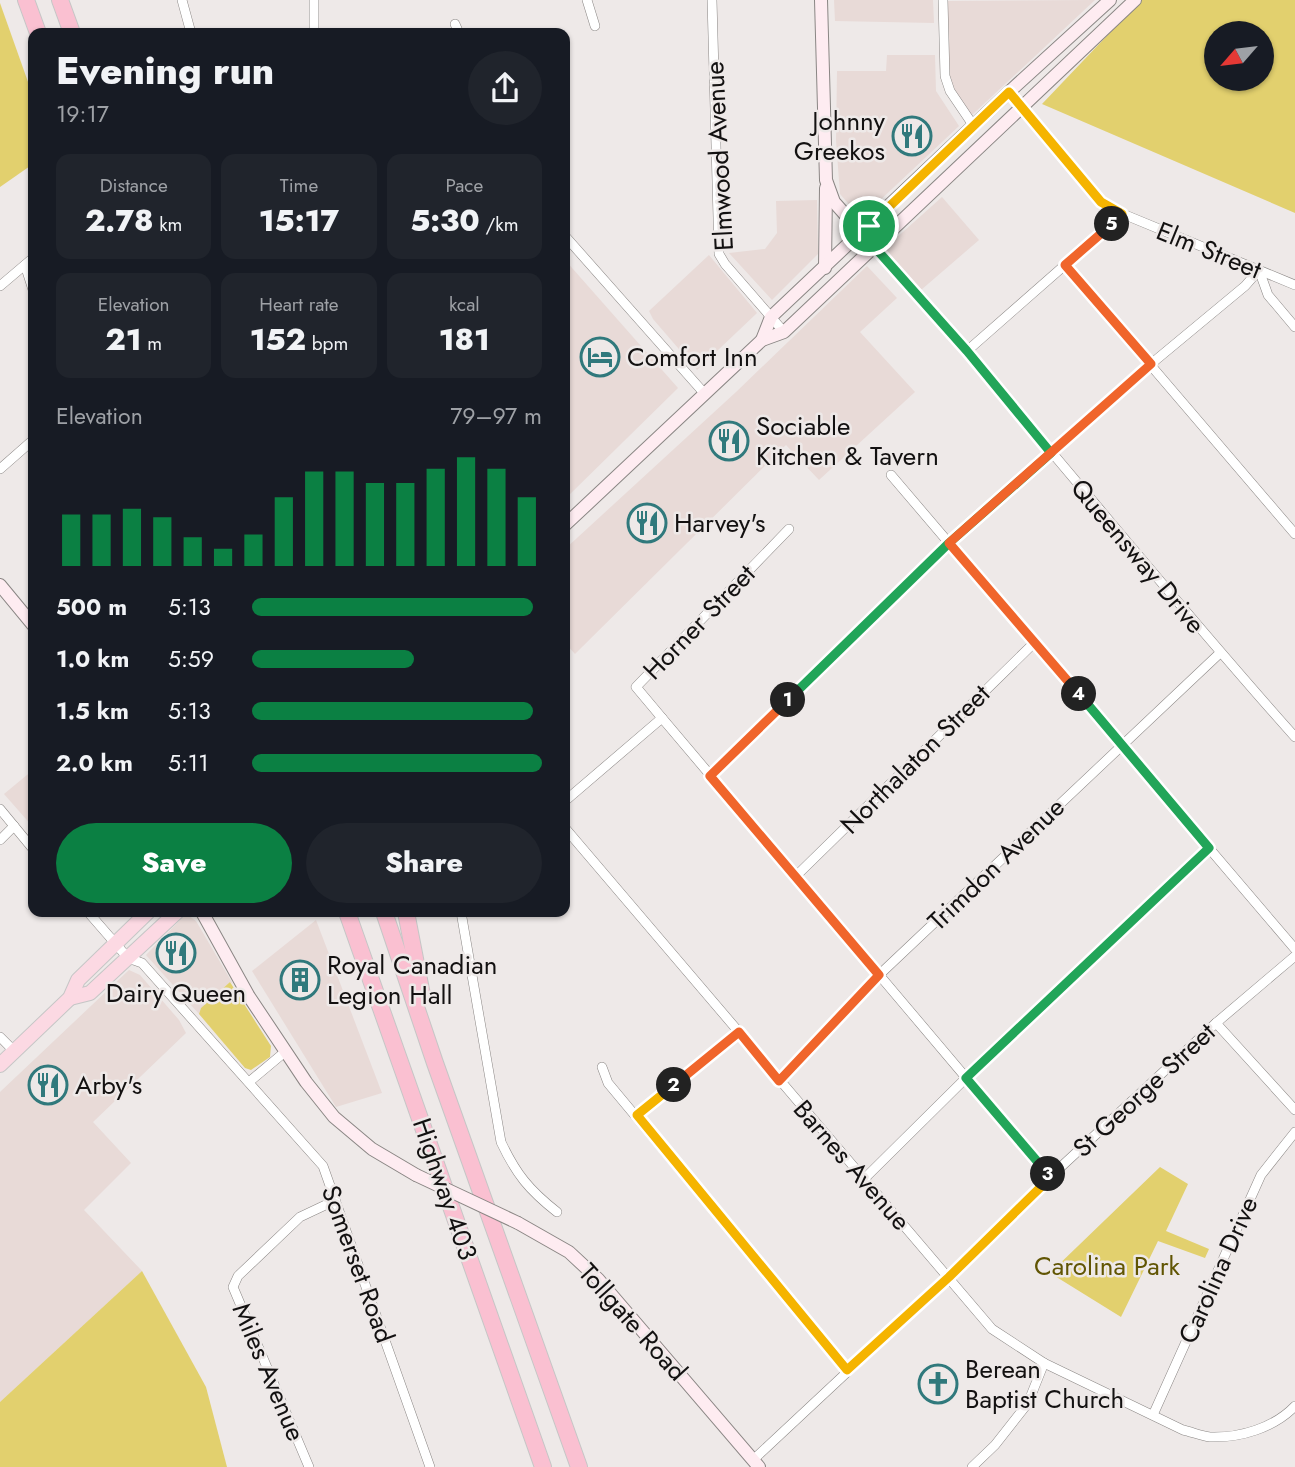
<!DOCTYPE html>
<html lang="en">
<head>
<meta charset="utf-8">
<style>
	body { margin:0; font-family:Jost,sans-serif; background:#20242c; color:#f1f3f6; height:100vh; display:flex; flex-direction:column; font-size:26px; white-space:nowrap }
	* { box-sizing:border-box; margin:0 }
	p { font-size:23px; color:#9ea1a6 }
	.icon { flex:none; width:38px; height:38px; fill:none; stroke:currentColor; stroke-width:2; stroke-linecap:round; stroke-linejoin:round }
	.map { position:relative; flex:1; overflow:hidden }
	.details { position:absolute; left:28px; top:28px; width:542px; height:889px; display:flex; flex-direction:column; background:#171b24; border-radius:14px; box-shadow:0 2px 5px #0004 }
	.details>* { flex:none }
	.needle { width:46px; rotate:242deg }
	.tools { position:absolute; left:1204px; top:21px; display:grid; gap:14px }
	.tools a { display:grid; place-items:center; width:70px; height:70px; border-radius:50%; background:#171b24; box-shadow:0 2px 5px #0004; font-size:35px }
	.pin { position:absolute; display:grid; place-items:center; width:60px; height:60px; color:#fff; margin:-30px; border:4px solid #fff; border-radius:50%; box-shadow:0 2px 7px #0007 }
	.km { position:absolute; width:35px; height:35px; margin:-18px; border-radius:50%; background:#222; color:#fff; font-size:19px; line-height:35px; text-align:center }
	.round { display:grid; place-items:center; flex:none; width:74px; height:74px; border-radius:37px; background:#20242c }
	.head { display:flex; align-items:center; justify-content:space-between; height:119px; padding:0 28px }
	h1 { font-size:38px; font-weight:800; line-height:52px }
	.figures { display:grid; grid-template-columns:repeat(3,1fr); gap:10px; height:119px; padding:7px 28px }
	.figures div { display:grid; align-content:center; border-radius:14px; background:#20242c; text-align:center }
	.figures b { font-size:30px; font-weight:800 }
	.figures small { font-size:19px; font-weight:400 }
	.figures p { font-size:19px }
	.chart { height:196px; padding:14px 28px }
	.chart p { display:flex; justify-content:space-between }
	.chart svg { width:100%; height:126px; margin-top:7px; stroke:#0b8043; stroke-width:6 }
	.action { display:flex; gap:14px; margin-top:auto; padding:14px 28px }
	.action a { flex:1; height:80px; border-radius:42px; background:#0b8043; color:#fff; font-size:28px; font-weight:800; line-height:80px; text-align:center }
	.action a+a { background:#20242c; color:#f1f3f6 }
	ul { padding:0 28px; list-style:none; font-size:23px }
	li { display:grid; grid-template-columns:112px 84px 1fr; align-items:center; height:52px }
	li i { height:18px; border-radius:9px; background:#0b8043 }
	.map>svg:first-child { display:block }
</style>
</head>
<body>
<div class="map">
<svg width="1295" height="1467" viewBox="0 0 1295 1467">
	<rect width="100%" height="100%" fill="#eee9e8"/>
	<g fill="#e8dad7">
		<polygon points="834,0 933,0 934,23 835,21"/>
		<polygon points="1095,0 971,116 951,87 948,75 948,1"/>
		<polygon points="887,55 935,55 936,91 959,126 861,218 840,194 836,140 837,71 886,71"/>
		<polygon points="942,197 979,240 921,290 884,249"/>
		<polygon points="817,200 818,254 772,300 729,253 765,249 777,233 776,201"/>
		<polygon points="709,255 757,313 697,370 653,319 649,311"/>
		<polygon points="565,260 678,388 565,499"/>
		<polygon points="867,266 897,298 860,332 915,392 819,480 786,445 575,654 565,643 565,549 736,392"/>
		<polygon points="33,770 33,827 4,794"/>
		<polygon points="186,914 196,921 233,984 230,982 201,1008 199,1014 146,955"/>
		<polygon points="316,920 382,1093 336,1107 252,971"/>
		<polygon points="129,970 140,975 179,1020 186,1033 93,1122 131,1163 84,1210 142,1271 0,1402 0,1092"/>
	</g>
	<g fill="#e2d06e" fill-rule="evenodd">
		<path d="M1141,0H1295V213L1042,104ZM1216,33H1262V79H1216Z"/>
		<polygon points="0,3 33,96 33,164 0,187"/>
		<polygon points="230,982 271,1046 270,1057 251,1070 245,1068 199,1014 201,1008"/>
		<polygon points="1160,1167 1188,1184 1166,1231 1209,1249 1205,1258 1158,1241 1121,1317 1050,1273"/>
		<polygon points="142,1271 206,1387 227,1467 0,1467 0,1402"/>
	</g>
	<g fill="none" stroke-linecap="round" stroke-linejoin="round">
		<defs>
			<g id="street">
				<polyline points="182,0 191,33"/>
				<polyline points="314,0 314,33"/>
				<polyline points="587,0 595,26"/>
				<polyline points="712,0 719,254 725,264 784,332"/>
				<polyline points="943,0 945,76 950,91 973,125"/>
				<polyline points="455,24 459,33"/>
				<polyline points="1009,92 1101,202 1123,214 1295,285"/>
				<polyline points="565,236 704,393"/>
				<path d="M873,246C1018,406 1151,576 1295,737"/>
				<polyline points="25,265 33,290"/>
				<polyline points="1065,265 1295,534"/>
				<polyline points="0,286 33,258"/>
				<polyline points="967,351 1123,214"/>
				<polyline points="0,469 33,440"/>
				<polyline points="891,475 1295,949"/>
				<polyline points="662,718 636,687 789,529"/>
				<polyline points="710,776 949,543 1151,364 1245,286 1259,270 1268,295 1295,327"/>
				<polyline points="565,801 662,718 1050,1177"/>
				<polyline points="0,809 33,849"/>
				<path d="M565,828L992,1329L1044,1363L1183,1430C1192,1432 1201,1436 1210,1437C1240,1438 1274,1428 1295,1406"/>
				<polyline points="0,840 14,826"/>
				<polyline points="795,877 1035,642"/>
				<polyline points="88,912 128,958 142,963 323,1166 430,1467"/>
				<path d="M461,912L501,1142C516,1174 529,1190 557,1212"/>
				<polyline points="1216,1023 1295,1110"/>
				<polyline points="0,1037 14,1051"/>
				<polyline points="602,1067 608,1083 847,1370"/>
				<polyline points="779,1081 879,975 1220,653"/>
				<polyline points="249,1082 286,1051"/>
				<polyline points="637,1115 739,1032"/>
				<polyline points="864,1179 966,1078 1209,848"/>
				<polyline points="1153,1415 1261,1175 1295,1132"/>
				<polyline points="753,1460 949,1277 1050,1177 1216,1023 1295,956"/>
				<polyline points="309,1467 233,1287 238,1276 300,1217 336,1200"/>
				<polyline points="972,1467 995,1445 1028,1403 1044,1363"/>
			</g>
			<g id="secondary">
				<polyline points="821,0 826,180 834,202 866,238"/>
				<polyline points="825,268 826,188"/>
				<polyline points="762,340 771,317 1009,92 1110,0"/>
				<polyline points="565,525 762,340 784,332 1135,0"/>
				<polyline points="0,585 33,625"/>
				<polyline points="202,912 248,995 306,1082 334,1117 372,1149 416,1175"/>
				<polyline points="518,1223 569,1252 598,1279 759,1467"/>
			</g>
			<g id="primary">
				<polyline points="70,998 90,993 177,912"/>
				<polyline points="0,1065 70,998 78,980 148,912"/>
			</g>
			<g id="highway">
				<polyline points="26,0 38,33"/>
				<polyline points="60,0 72,33"/>
				<polyline points="347,912 543,1467"/>
				<polyline points="384,912 435,1063 579,1467"/>
				<polyline points="406,912 422,995"/>
			</g>
		</defs>
		<use href="#street" stroke="#8a8684" stroke-width="10"/>
		<use href="#secondary" stroke="#8a8684" stroke-width="14"/>
		<use href="#primary" stroke="#c6c6c6" stroke-width="16"/>
		<use href="#highway" stroke="#c6c6c6" stroke-width="18"/>
		<use href="#street" stroke="#fff" stroke-width="9"/>
		<use href="#secondary" stroke="#feecf1" stroke-width="12"/>
		<use href="#primary" stroke="#fcd9e3" stroke-width="14"/>
		<use href="#highway" stroke="#fac0d1" stroke-width="16"/>
		<defs>
			<polyline id="secondary-bridge" points="416,1175 518,1223"/>
		</defs>
		<use href="#secondary-bridge" stroke="#8a8684" stroke-width="14" stroke-linecap="butt"/>
		<use href="#secondary-bridge" stroke="#feecf1" stroke-width="12"/>
	</g>
	<g fill="none" stroke-linecap="round" stroke-linejoin="round">
		<defs>
			<polyline id="split-1" points="788,700 949,543 1051,453 967,351 862,233 869,226"/>
			<polyline id="split-2" points="674,1085 739,1032 779,1081 879,975 710,776 788,700"/>
			<polyline id="split-3" points="674,1085 637,1115 847,1370 949,1277 1051,1177 1048,1174"/>
			<polyline id="split-4" points="1048,1174 966,1078 1209,848 1079,694"/>
			<polyline id="split-5" points="1079,694 949,543 1151,364 1065,265 1112,224"/>
			<polyline id="split-6" points="869,226 1009,92 1101,202 1122,214 1112,224"/>
		</defs>
		<use href="#split-1" stroke="#fff" stroke-width="14"/>
		<use href="#split-2" stroke="#fff" stroke-width="14"/>
		<use href="#split-3" stroke="#fff" stroke-width="14"/>
		<use href="#split-4" stroke="#fff" stroke-width="14"/>
		<use href="#split-5" stroke="#fff" stroke-width="14"/>
		<use href="#split-6" stroke="#fff" stroke-width="14"/>
		<use href="#split-1" stroke="#22a559" stroke-width="9"/>
		<use href="#split-2" stroke="#f0652b" stroke-width="9"/>
		<use href="#split-3" stroke="#f5b400" stroke-width="9"/>
		<use href="#split-4" stroke="#22a559" stroke-width="9"/>
		<use href="#split-5" stroke="#f0652b" stroke-width="9"/>
		<use href="#split-6" stroke="#f5b400" stroke-width="9"/>
	</g>
	<defs>
		<symbol id="restaurant-ring" viewBox="-11 -11 22 22"><circle r="9.5" fill="#eee9e8" stroke="#30797c" stroke-width="1.5"/><path d="M-5-6h1v4h1v-4h1v4h1v-4h1v5L-1.5 .5V6h-2V.5L-5-1ZM5-6V6H3V1.5H1.5Q1.5-4 5-6Z" fill="#30797c"/></symbol>
		<symbol id="hotel-ring" viewBox="-11 -11 22 22"><circle r="9.5" fill="#eee9e8" stroke="#30797c" stroke-width="1.5"/><path d="M-6-4.5h1.5V1H6V5H4.5V3h-9V5H-6ZM-4 0a1.8 1.8 0 1 1 3.6 0ZM.5 0V-2.5h3Q6-2.5 6 0Z" fill="#30797c"/></symbol>
		<symbol id="building-ring" viewBox="-11 -11 22 22"><circle r="9.5" fill="#eee9e8" stroke="#30797c" stroke-width="1.5"/><path d="M-4-6H4V6H1V3H-1V6H-4ZM-2.5-4.3h1.7v1.8h-1.7ZM.8-4.3h1.7v1.8H.8ZM-2.5-1h1.7V.8h-1.7ZM.8-1h1.7V.8H.8Z" fill="#30797c"/></symbol>
		<symbol id="church-ring" viewBox="-11 -11 22 22"><circle r="9.5" fill="#eee9e8" stroke="#30797c" stroke-width="1.5"/><path d="M-1.2-6h2.4v3.5h3.3v2.4h-3.3V6h-2.4V-.1h-3.3v-2.4h3.3Z" fill="#30797c"/></symbol>
	</defs>
	<g fill-rule="evenodd">
		<use href="#restaurant-ring" x="890" y="114" width="44" height="44"/>
		<use href="#hotel-ring" x="578" y="335" width="44" height="44"/>
		<use href="#restaurant-ring" x="707" y="419" width="44" height="44"/>
		<use href="#restaurant-ring" x="625" y="501" width="44" height="44"/>
		<use href="#restaurant-ring" x="154" y="931" width="44" height="44"/>
		<use href="#building-ring" x="278" y="958" width="44" height="44"/>
		<use href="#restaurant-ring" x="26" y="1063" width="44" height="44"/>
		<use href="#church-ring" x="916" y="1362" width="44" height="44"/>
	</g>
	<g text-anchor="middle" dominant-baseline="central" stroke-width="5" stroke-linejoin="round" paint-order="stroke">
		<g font-size="26" fill="#131111" stroke="#eee9e8" text-anchor="start">
			<text x="885" y="121" text-anchor="end">Johnny<tspan x="885" dy="30">Greekos</tspan></text>
			<text x="627" y="357">Comfort Inn</text>
			<text x="756" y="426">Sociable<tspan x="756" dy="30">Kitchen &amp; Tavern</tspan></text>
			<text x="674" y="523">Harvey's</text>
			<text x="327" y="965">Royal Canadian<tspan x="327" dy="30">Legion Hall</tspan></text>
			<text x="176" y="993" text-anchor="middle">Dairy Queen</text>
			<text x="75" y="1085">Arby's</text>
			<text x="965" y="1369">Berean<tspan x="965" dy="30">Baptist Church</tspan></text>
		</g>
		<g font-size="26" fill="#131111" stroke="#eee9e8">
			<text transform="translate(719 156) rotate(-93)">Elmwood Avenue</text>
			<text transform="translate(1209 250) rotate(22)">Elm Street</text>
			<text transform="translate(1138 556) rotate(50)">Queensway Drive</text>
			<text transform="translate(699 622) rotate(-46)">Horner Street</text>
			<text transform="translate(915 759) rotate(-45)">Northalaton Street</text>
			<text transform="translate(996 864) rotate(-44)">Trimdon Avenue</text>
			<text transform="translate(1144 1090) rotate(-43)">St George Street</text>
			<text transform="translate(852 1165) rotate(49)">Barnes Avenue</text>
			<text transform="translate(445 1189) rotate(71)">Highway 403</text>
			<text transform="translate(358 1264) rotate(70)">Somerset Road</text>
			<text transform="translate(1218 1270) rotate(-66)">Carolina Drive</text>
			<text transform="translate(633 1322) rotate(48)">Tollgate Road</text>
			<text transform="translate(269 1372) rotate(67)">Miles Avenue</text>
		</g>
		<g font-size="26" fill="#615503" stroke="#eee9e8">
			<text x="1107" y="1266">Carolina Park</text>
		</g>
	</g>
</svg>
<div class="tools">
<a><svg class="needle" viewBox="-14 -14 28 28"><path d="M0-13l5 13h-10z" fill="#e53935"/><path d="M0 13l5-13h-10z" fill="#9ea1a6"/></svg></a>
</div>
<div class="pin" style="left:869px;top:226px;background:#1e9e55"><svg class="icon" aria-label="arrive" viewBox="0 0 24 24"><path d="M6 21V4h12l-3 4 3 4H6"/></svg></div>
<b class="km" style="left:788px;top:700px">1</b>
<b class="km" style="left:674px;top:1085px">2</b>
<b class="km" style="left:1048px;top:1174px">3</b>
<b class="km" style="left:1079px;top:694px">4</b>
<b class="km" style="left:1112px;top:224px">5</b>
<section class="details">
<div class="head"><div><h1>Evening run</h1><p>19:17</p></div><a class="round"><svg class="icon" aria-label="share" viewBox="0 0 24 24"><path d="M12 15V3M7 8l5-5 5 5M5 13v7h14v-7"/></svg></a></div>
<div class="figures">
<div><p>Distance</p><b>2.78<small> km</small></b></div>
<div><p>Time</p><b>15:17</b></div>
<div><p>Pace</p><b>5:30<small> /km</small></b></div>
</div>
<div class="figures">
<div><p>Elevation</p><b>21<small> m</small></b></div>
<div><p>Heart rate</p><b>152<small> bpm</small></b></div>
<div><p>kcal</p><b>181</b></div>
</div>
<div class="chart"><p><span>Elevation</span>79–97 m</p>
<svg viewBox="0 0 160 44" preserveAspectRatio="none"><path d="M5 44V26M15 44V26M25 44V24M35 44V27M45 44V34M55 44V38M65 44V33M75 44V20M85 44V11M95 44V11M105 44V15M115 44V15M125 44V10M135 44V6M145 44V10M155 44V20"/></svg>
</div>
<ul>
<li><b>500 m</b>5:13<i style="width:97%"></i></li>
<li><b>1.0 km</b>5:59<i style="width:56%"></i></li>
<li><b>1.5 km</b>5:13<i style="width:97%"></i></li>
<li><b>2.0 km</b>5:11<i style="width:100%"></i></li>
</ul>
<div class="action"><a>Save</a><a>Share</a></div>
</section>
</div>
</body>
</html>
